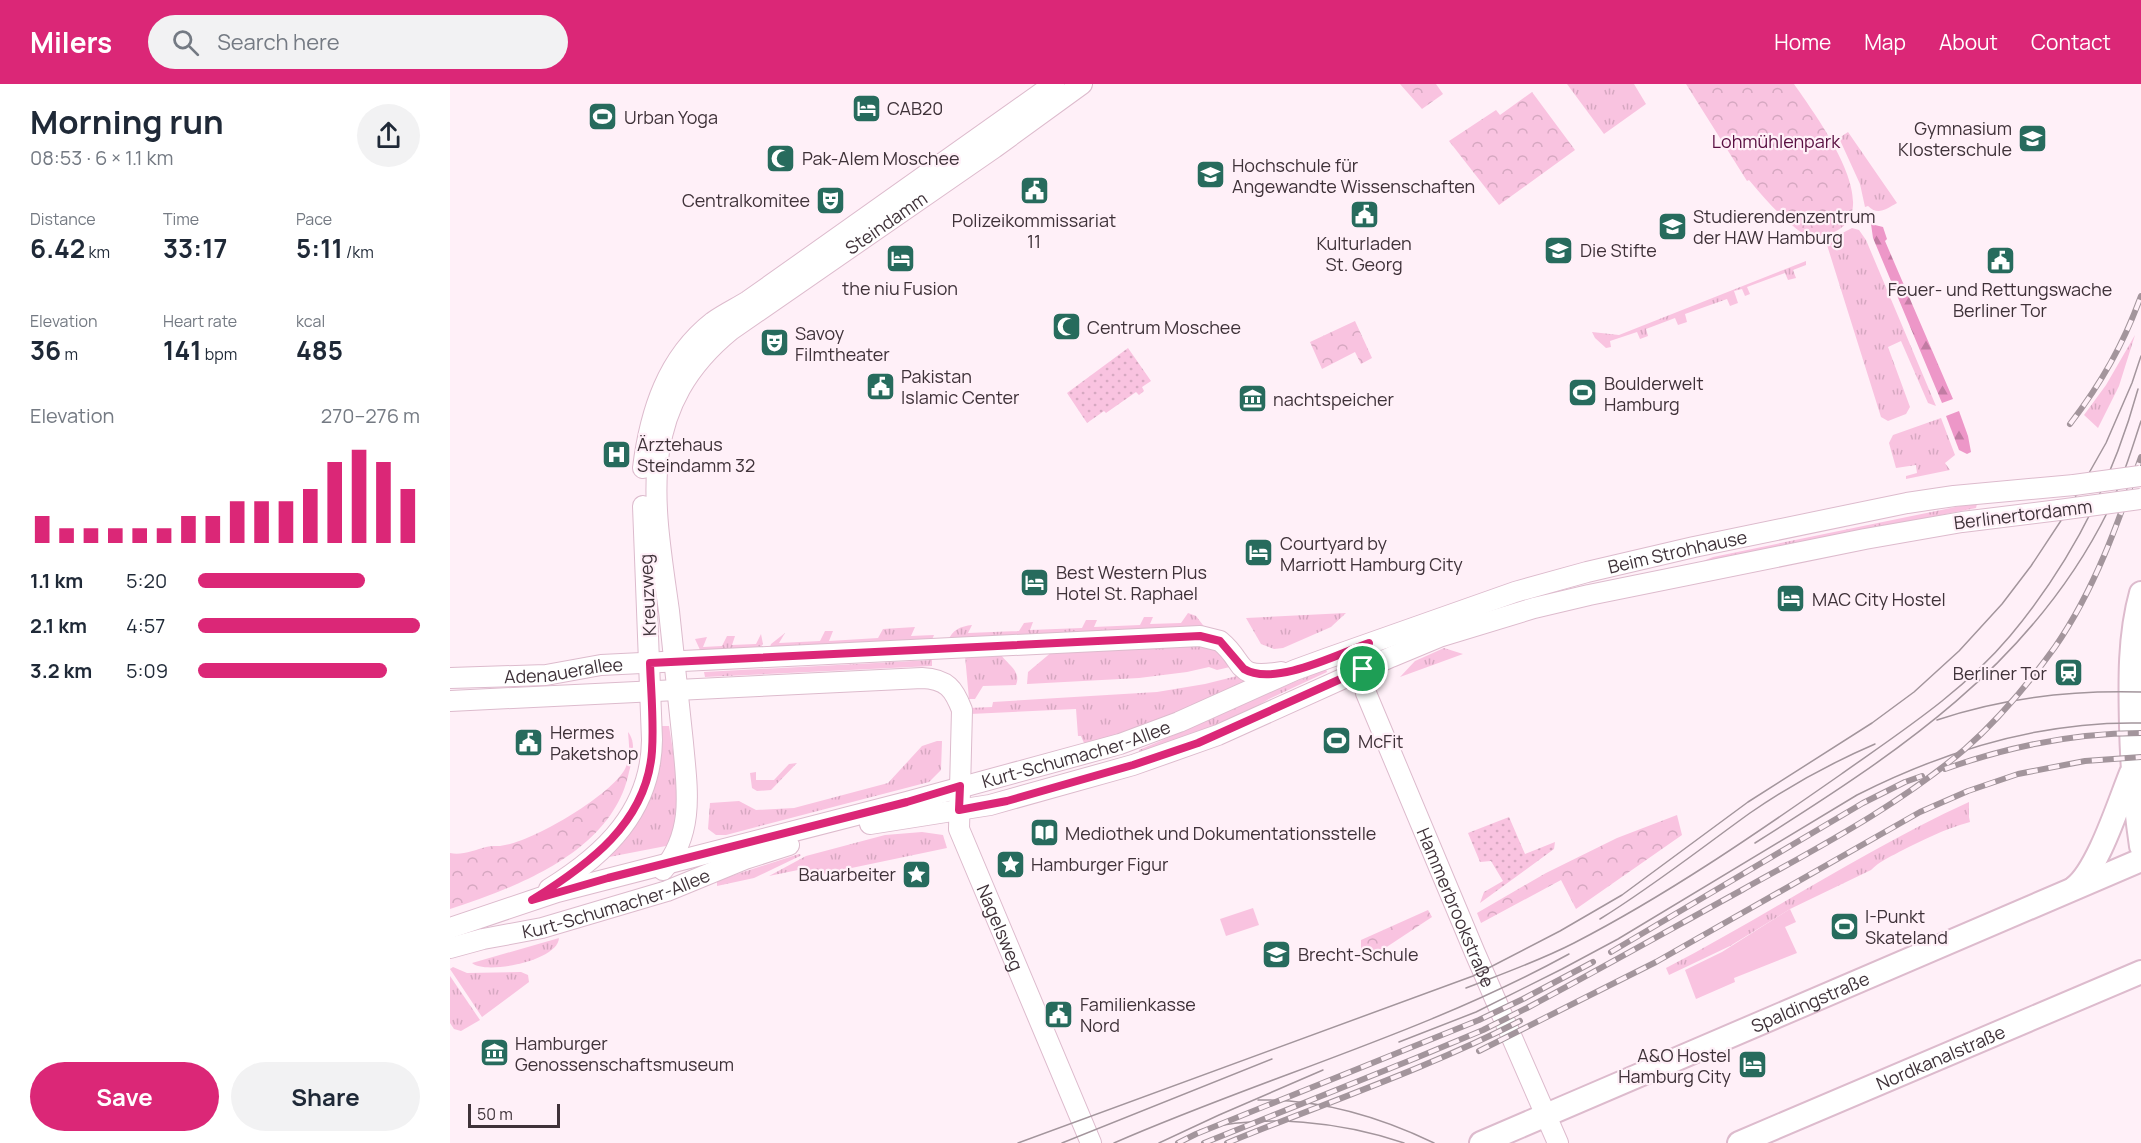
<!DOCTYPE html>
<html lang="en">
<head>
<meta charset="utf-8">
<style>
	body { margin:0; font-family:Manrope,sans-serif; background:#f2f2f3; color:#1f2937; height:100vh; display:flex; flex-direction:column; font-size:22px; white-space:nowrap }
	* { box-sizing:border-box; margin:0 }
	p { font-size:20px; color:#747a83 }
	.icon { flex:none; width:33px; height:33px; fill:none; stroke:currentColor; stroke-width:2; stroke-linecap:round; stroke-linejoin:round }
	.map { position:relative; flex:1; overflow:hidden }
	.details { display:flex; flex-direction:column; background:#fff; width:450px }
	.details>* { flex:none }
	.scale { position:absolute; left:18px; bottom:15px; width:92px; box-sizing:border-box; padding-left:6px; border:3px solid #3f3239; border-top:0; font-size:16px; line-height:21px; white-space:nowrap; color:#3f3239; -webkit-text-stroke:4px #fff0f8; paint-order:stroke }
	.pin { position:absolute; display:grid; place-items:center; width:51px; height:51px; color:#fff; margin:-26px; border:3px solid #fff; border-radius:50%; box-shadow:0 2px 6px #0007 }
	.round { display:grid; place-items:center; flex:none; width:63px; height:63px; border-radius:32px; background:#f2f2f3 }
	.summary { display:flex; align-items:center; justify-content:space-between; height:102px; padding:0 30px }
	h1 { font-size:33px; font-weight:700; line-height:45px }
	.stats { display:grid; grid-template-columns:repeat(3,1fr); gap:9px; height:102px; padding:6px 30px }
	.stats div { display:grid; align-content:center }
	.stats b { font-size:26px; font-weight:700 }
	.stats small { font-size:16px; font-weight:400 }
	.stats p { font-size:16px }
	.chart { height:168px; padding:12px 30px }
	.chart p { display:flex; justify-content:space-between }
	.chart svg { width:100%; height:108px; margin-top:6px; stroke:#db2777; stroke-width:6 }
	.primary-button { display:flex; gap:12px; margin-top:auto; padding:12px 30px }
	.primary-button a { flex:1; height:69px; border-radius:36px; background:#db2777; color:#fff; font-size:24px; font-weight:700; line-height:69px; text-align:center }
	.primary-button a+a { background:#f2f2f3; color:#1f2937 }
	ul { padding:0 30px; list-style:none; font-size:20px }
	li { display:grid; grid-template-columns:96px 72px 1fr; align-items:center; height:45px }
	li i { height:15px; border-radius:8px; background:#db2777 }
	header { display:flex; align-items:center; gap:36px; box-sizing:border-box; height:84px; padding:0 30px; background:#db2777; color:#fff }
	header strong { font-size:28px }
	nav { display:flex; gap:33px; margin-inline-start:auto; font-size:21px }
	.search { width:420px; height:54px; background:#f2f2f3; display:flex; align-items:center; gap:15px; box-sizing:border-box; padding:0 21px; border-radius:33px; color:#747a83; font-size:22px }
	main { display:flex; flex:1; min-height:0 }
	.map>svg:first-child { display:block }
</style>
</head>
<body>
<header>
<strong>Milers</strong>
<div class="search"><svg class="icon" aria-label="search" viewBox="0 0 24 24"><circle cx="10" cy="10" r="6"/><path d="M15 15l6 6"/></svg>Search here</div>
<nav><a>Home</a><a>Map</a><a>About</a><a>Contact</a></nav>
</header>
<main>
<section class="details">
<div class="summary"><div><h1>Morning run</h1><p>08:53 · 6 × 1.1 km</p></div><a class="round"><svg class="icon" aria-label="share" viewBox="0 0 24 24"><path d="M12 15V3M7 8l5-5 5 5M5 13v7h14v-7"/></svg></a></div>
<div class="stats">
<div><p>Distance</p><b>6.42<small> km</small></b></div>
<div><p>Time</p><b>33:17</b></div>
<div><p>Pace</p><b>5:11<small> /km</small></b></div>
</div>
<div class="stats">
<div><p>Elevation</p><b>36<small> m</small></b></div>
<div><p>Heart rate</p><b>141<small> bpm</small></b></div>
<div><p>kcal</p><b>485</b></div>
</div>
<div class="chart"><p><span>Elevation</span>270–276 m</p>
<svg viewBox="0 0 160 44" preserveAspectRatio="none"><path d="M5 44V33M15 44V38M25 44V38M35 44V38M45 44V38M55 44V38M65 44V33M75 44V33M85 44V27M95 44V27M105 44V27M115 44V22M125 44V11M135 44V6M145 44V11M155 44V22"/></svg>
</div>
<ul>
<li><b>1.1 km</b>5:20<i style="width:75%"></i></li>
<li><b>2.1 km</b>4:57<i style="width:100%"></i></li>
<li><b>3.2 km</b>5:09<i style="width:85%"></i></li>
</ul>
<div class="primary-button"><a>Save</a><a>Share</a></div>
</section>
<div class="map">
<svg width="1691" height="1059" viewBox="0 0 1691 1059">
	<defs>
		<pattern id="grass-tufts" width="24" height="20" patternUnits="userSpaceOnUse" patternTransform="scale(1.5)"><rect width="24" height="20" fill="#f9c3e0"/><path d="M3 7l-1-3M5 7V3M7 7l1-3M15 17l-1-3M17 17v-4M19 17l1-3" fill="none" stroke="#d6a8c1"/></pattern>
		<pattern id="forest-firs" width="22" height="20" patternUnits="userSpaceOnUse" patternTransform="scale(1.5)"><rect width="22" height="20" fill="#ed97c8"/><path d="M5 1l3.5 6h-7zM16 11l3.5 6h-7z" fill="#c17ca3"/></pattern>
		<pattern id="park-crowns" width="20" height="18" patternUnits="userSpaceOnUse" patternTransform="scale(1.5)"><rect width="20" height="18" fill="#f9c3e0"/><path d="M2 6a3 3 0 1 1 6 0M12 15a3 3 0 1 1 6 0" fill="none" stroke="#d6a8c1"/></pattern>
		<pattern id="garden-dots" width="8" height="8" patternUnits="userSpaceOnUse" patternTransform="scale(1.5)"><rect width="8" height="8" fill="#f9c3e0"/><path d="M2 2h.1M6 6h.1" fill="none" stroke="#d6a8c1" stroke-width="1.8" stroke-linecap="round"/></pattern>
	</defs>
	<rect width="100%" height="100%" fill="#fff0f8"/>
	<g fill="url(#grass-tufts)">
		<polygon points="1117,0 1184,0 1196,20 1154,50"/>
		<path d="M1398,48L1447,119C1436,125 1428,132 1418,122L1415,123L1410,100L1389,54Z"/>
		<polygon points="1402,144 1409,146 1416,156 1486,322 1478,319 1451,257 1438,263 1460,323 1456,330 1438,337 1431,333 1377,161 1381,155"/>
		<polygon points="1356,177 1356,181 1343,186 1346,194 1338,196 1335,189 1297,203 1300,210 1295,212 1292,205 1284,207 1288,219 1280,222 1277,215 1235,230 1237,238 1228,241 1225,234 1196,245 1198,252 1190,255 1187,248 1160,257 1161,263 1156,264 1145,254 1142,248 1169,251"/>
		<polygon points="1685,251 1669,302 1648,344 1634,331 1656,301"/>
		<polygon points="1491,334 1505,371 1495,379 1500,386 1456,395 1456,392 1467,389 1466,381 1446,384 1439,359 1443,351"/>
		<polygon points="1525,419 1527,420 1526,424 1246,480 1263,473"/>
		<path d="M738,529L746,532L756,545L498,557C502,546 511,542 522,541L518,549L569,547L574,539L583,538L580,546L632,544L636,536H647L644,543L690,541L694,533H703L700,540L731,539Z"/>
		<polygon points="896,529 881,543 833,564 824,565 811,560 796,534"/>
		<polygon points="465,543 461,552 484,551 481,558 319,566 321,560 335,549 329,559 370,557 375,547 383,547 379,557 428,554 433,545"/>
		<polygon points="311,550 313,560 308,566 251,568 245,555 257,553 253,563 272,562 277,552 285,552 282,561 306,560"/>
		<polygon points="749,559 766,565 780,583 767,586 759,583 737,588 689,594 577,600 578,588 603,567"/>
		<polygon points="994,564 1013,570 950,593 965,577"/>
		<path d="M549,568C556,580 572,586 566,601L533,602L525,615H519L515,572Z"/>
		<polygon points="482,576 482,582 255,593 254,588"/>
		<path d="M876,585L877,588L819,615L774,642L689,671V666C752,640 813,610 876,585Z"/>
		<polygon points="787,592 796,598 713,636 638,660 634,659 631,652 628,652 626,625 520,630 519,624 542,623 543,618 707,608 755,600"/>
		<polygon points="210,642 219,642 231,717 221,761 154,774"/>
		<polygon points="487,657 492,657 491,686 479,698 276,751 266,751 258,745 260,719 289,717 306,726 344,724 438,699 472,662"/>
		<polygon points="347,679 321,706 307,707 302,704 300,689 306,688 306,696 324,696 339,680"/>
		<path d="M1519,718V733L1520,738C1492,746 1475,755 1449,768C1438,774 1430,777 1421,786L1340,825L1280,862L1219,891L1216,884C1318,831 1414,766 1519,718Z"/>
		<polygon points="472,748 493,751 497,764 368,791 354,793 348,786 319,792 356,772 435,751"/>
		<polygon points="349,770 351,771 350,772 304,794 267,802 267,798 278,793"/>
		<path d="M109,854C108,877 35,891 22,879Z"/>
		<polygon points="3,883 17,889 71,888 78,891 79,898 32,933 0,885"/>
		<polygon points="0,892 30,936 11,947 4,945 0,939"/>
	</g>
	<g fill="url(#forest-firs)">
		<polygon points="1421,140 1433,143 1437,155 1435,157 1503,315 1492,319 1423,154"/>
		<polygon points="1509,327 1518,352 1521,368 1517,370 1509,366 1496,332"/>
	</g>
	<g fill="url(#park-crowns)">
		<polygon points="950,0 986,0 993,10 972,25"/>
		<path d="M1236,0H1344C1366,32 1449,141 1369,152L1365,158C1338,141 1319,120 1299,96L1297,97Z"/>
		<polygon points="1082,8 1125,66 1049,121 999,57 1046,26 1050,31"/>
		<polygon points="905,237 922,274 911,280 905,268 872,285 860,258"/>
		<path d="M178,648C187,659 182,676 179,688C163,767 68,803 0,825V769C11,772 25,766 36,763C43,761 48,763 55,761C85,756 160,712 175,685C181,673 179,661 178,648Z"/>
		<polygon points="1227,731 1232,751 1126,825 1111,796 1031,839 1027,829 1096,789 1167,754"/>
		<polygon points="978,826 982,833 923,872 916,871 911,866 911,856"/>
	</g>
	<g fill="url(#garden-dots)">
		<polygon points="678,264 701,297 692,303 694,307 689,311 686,308 656,329 654,327 637,339 617,309"/>
		<polygon points="1059,733 1075,770 1105,758 1104,765 1030,819 1034,808 1053,797 1041,777 1030,778 1018,749"/>
	</g>
	<g fill="#f9c3e0">
		<polygon points="803,824 809,841 776,852 770,835"/>
		<polygon points="1340,825 1346,838 1335,843 1347,869 1284,894 1285,898 1246,915 1235,886 1272,868"/>
	</g>
	<g fill="none" stroke-linecap="round" stroke-linejoin="round">
		<defs>
			<g id="secondary">
				<path d="M193,384C200,328 217,274 263,238C274,230 287,224 298,217L604,0"/>
				<path id="s1" d="M916,574L913,595L916,609L1025,869L1108,1059"/>
				<path id="s2" d="M0,594L96,591L151,581L750,552L770,557C797,579 783,596 831,588"/>
				<path id="s3" d="M0,617L472,594C497,595 504,605 512,626L509,745L641,1059"/>
				<polyline points="420,740 540,721 683,681 768,651 941,573 989,553 1084,524 1139,511 1415,455 1512,438 1609,426"/>
				<path id="s4" d="M213,786C245,748 237,704 233,659C228,615 224,571 219,527C204,419 184,325 281,246L544,64L632,0"/>
				<path d="M99,805C156,770 201,726 202,656L193,422"/>
				<path id="s5" d="M0,844L107,808L457,718L670,660L729,638L845,586L878,574L1065,508L1137,488L1244,463L1457,419L1504,412L1624,401"/>
				<path id="s6" d="M0,864L33,855L92,844L217,807L295,775L339,761"/>
			</g>
			<g id="primary">
				<path d="M1691,509C1679,552 1680,598 1681,642C1682,682 1685,722 1691,762"/>
				<path d="M1624,804C1648,786 1669,718 1681,689"/>
				<path id="s7" d="M1031,1059L1691,776"/>
				<path id="s8" d="M1289,1059L1691,888"/>
			</g>
		</defs>
		<use href="#secondary" stroke="#ddbbcd" stroke-width="22"/>
		<use href="#primary" stroke="#ddbbcd" stroke-width="26"/>
		<use href="#secondary" stroke="#fff" stroke-width="20"/>
		<use href="#primary" stroke="#fff" stroke-width="22"/>
		<g stroke="#a3959c" stroke-width="1.5">
			<path d="M1487,636C1552,614 1622,606 1691,608"/>
			<path d="M1305,759C1446,670 1582,581 1658,427C1672,398 1681,367 1691,337"/>
			<path d="M1150,835C1202,803 1250,765 1300,729C1339,702 1381,679 1425,660"/>
			<path d="M1016,904C1052,890 1089,877 1124,859C1217,811 1304,751 1390,691C1449,649 1512,609 1560,552C1621,479 1663,396 1688,305"/>
			<path d="M949,958L1026,928L1112,885L1168,855L1407,711C1496,666 1591,637 1691,639"/>
			<path d="M808,1016C869,1015 930,1033 984,1059"/>
			<path d="M750,1046C815,1029 892,1038 954,1059"/>
			<polyline points="568,1059 1023,892 1110,847 1172,811 1298,718 1422,639 1464,608 1509,567 1552,520 1581,482 1618,426 1656,359 1682,299 1691,272"/>
			<polyline points="612,1059 822,975"/>
			<path d="M664,1059C815,993 975,949 1119,870"/>
			<polyline points="709,1059 769,1031 873,986"/>
		</g>
		<defs>
			<g id="rail">
				<path d="M1620,340C1652,298 1673,261 1691,212"/>
				<path d="M1495,685C1557,663 1624,649 1691,649"/>
				<polyline points="1161,868 1413,719 1455,698 1472,692"/>
				<polyline points="1029,967 1206,878 1470,728 1518,707 1568,690 1635,677 1691,673"/>
				<polyline points="728,1059 746,1050 1029,936 1073,915 1143,878"/>
				<path d="M754,1059L966,974L1033,946L1077,924C1150,885 1221,845 1292,806C1369,763 1448,722 1515,665C1549,635 1579,599 1605,563C1645,505 1668,439 1691,373"/>
				<path d="M777,1059C875,1019 976,985 1070,937"/>
			</g>
		</defs>
		<use href="#rail" stroke="#a3959c" stroke-width="6"/>
		<use href="#rail" stroke="#fff0f8" stroke-width="4" stroke-dasharray="11" stroke-linecap="butt"/>
		<defs>
			<g id="secondary-bridge">
				<polyline points="1624,401 1690,392"/>
				<polyline points="1609,426 1691,415"/>
			</g>
		</defs>
		<use href="#secondary-bridge" stroke="#ddbbcd" stroke-width="22" stroke-linecap="butt"/>
		<use href="#secondary-bridge" stroke="#fff" stroke-width="20"/>
	</g>
	<g fill="none" stroke-linecap="round" stroke-linejoin="round">
		<defs>
			<path id="route" d="M750,552L770,557L794,585C824,603 888,570 919,559L913,585L748,659L683,681L557,717L509,726L510,702L457,718L158,794L82,816C138,781 197,739 202,667C204,638 201,608 200,579Z"/>
		</defs>
		<use href="#route" stroke="#fff" stroke-width="12"/>
		<use href="#route" stroke="#db2777" stroke-width="8"/>
	</g>
	<defs>
		<symbol id="hotel-square" viewBox="-11 -11 22 22"><rect x="-9" y="-9" width="18" height="18" rx="4" fill="#276b5d" stroke="#fff0f8"/><path d="M-6-4.5h1.5V1H6V5H4.5V3h-9V5H-6ZM-4 0a1.8 1.8 0 1 1 3.6 0ZM.5 0V-2.5h3Q6-2.5 6 0Z" fill="#fff"/></symbol>
		<symbol id="stadium-square" viewBox="-11 -11 22 22"><rect x="-9" y="-9" width="18" height="18" rx="4" fill="#276b5d" stroke="#fff0f8"/><path d="M0-5a6.5 5 0 1 0 0 10a6.5 5 0 1 0 0-10ZM-3.5-1.8h7v3.6h-7Z" fill="#fff"/></symbol>
		<symbol id="school-square" viewBox="-11 -11 22 22"><rect x="-9" y="-9" width="18" height="18" rx="4" fill="#276b5d" stroke="#fff0f8"/><path d="M0-5L7-2L0 1L-7-2ZM-4 1L0 2.5L4 1V4Q0 6-4 4Z" fill="#fff"/></symbol>
		<symbol id="mosque-square" viewBox="-11 -11 22 22"><rect x="-9" y="-9" width="18" height="18" rx="4" fill="#276b5d" stroke="#fff0f8"/><path d="M3.5-4.9A6 6 0 1 0 3.5 4.9A5 5 0 1 1 3.5-4.9Z" fill="#fff"/></symbol>
		<symbol id="university-square" viewBox="-11 -11 22 22"><rect x="-9" y="-9" width="18" height="18" rx="4" fill="#276b5d" stroke="#fff0f8"/><path d="M0-5L7-2L0 1L-7-2ZM-4 1L0 2.5L4 1V4Q0 6-4 4Z" fill="#fff"/></symbol>
		<symbol id="civic-square" viewBox="-11 -11 22 22"><rect x="-9" y="-9" width="18" height="18" rx="4" fill="#276b5d" stroke="#fff0f8"/><path d="M-.6-6.5H3V-4.5H.6V-3L4-1V1h2V6H-6V1h2V-1L-.6-3ZM-1.2 2.5V6h2.4V2.5Z" fill="#fff"/></symbol>
		<symbol id="theatre-square" viewBox="-11 -11 22 22"><rect x="-9" y="-9" width="18" height="18" rx="4" fill="#276b5d" stroke="#fff0f8"/><path d="M-5-5.5Q0-4 5-5.5V0Q5 5 0 6Q-5 5-5 0ZM-3.3-2.5H-1v1.5H-3.3ZM1-2.5H3.3v1.5H1ZM-2.8 1Q0 5.5 2.8 1Z" fill="#fff"/></symbol>
		<symbol id="museum-square" viewBox="-11 -11 22 22"><rect x="-9" y="-9" width="18" height="18" rx="4" fill="#276b5d" stroke="#fff0f8"/><path d="M0-6L6-3V-2H-6V-3ZM-5-1h2V3h-2ZM-1-1h2V3h-2ZM3-1h2V3H3ZM-6 4H6V6H-6Z" fill="#fff"/></symbol>
		<symbol id="hospital-square" viewBox="-11 -11 22 22"><rect x="-9" y="-9" width="18" height="18" rx="4" fill="#276b5d" stroke="#fff0f8"/><path d="M-5-5h3v3.5h4V-5h3V5h-3V1.5h-4V5h-3Z" fill="#fff"/></symbol>
		<symbol id="station-square" viewBox="-11 -11 22 22"><rect x="-9" y="-9" width="18" height="18" rx="4" fill="#276b5d" stroke="#fff0f8"/><path d="M-3-6H3Q5-6 5-4V2Q5 4 3 4L4.5 6H3L1.5 4h-3L-3 6H-4.5L-3 4Q-5 4-5 2V-4Q-5-6-3-6ZM-3.5-4v3h7v-3ZM-3.5 1v1.5H-2V1ZM2 1v1.5H3.5V1Z" fill="#fff"/></symbol>
		<symbol id="library-square" viewBox="-11 -11 22 22"><rect x="-9" y="-9" width="18" height="18" rx="4" fill="#276b5d" stroke="#fff0f8"/><path d="M-6-4Q-3-5.5-.7-3.5V5Q-3 3-6 4ZM6-4Q3-5.5 .7-3.5V5Q3 3 6 4Z" fill="#fff"/></symbol>
		<symbol id="sight-square" viewBox="-11 -11 22 22"><rect x="-9" y="-9" width="18" height="18" rx="4" fill="#276b5d" stroke="#fff0f8"/><path d="M0-6L1.8-2.2L6-1.7L2.9 1.2L3.7 5.4L0 3.3L-3.7 5.4L-2.9 1.2L-6-1.7L-1.8-2.2Z" fill="#fff"/></symbol>
	</defs>
	<g fill-rule="evenodd">
		<use href="#hotel-square" x="400" y="8" width="33" height="33"/>
		<use href="#stadium-square" x="136" y="16" width="33" height="33"/>
		<use href="#school-square" x="1566" y="38" width="33" height="33"/>
		<use href="#mosque-square" x="314" y="58" width="33" height="33"/>
		<use href="#university-square" x="744" y="74" width="33" height="33"/>
		<use href="#civic-square" x="568" y="90" width="33" height="33"/>
		<use href="#theatre-square" x="364" y="100" width="33" height="33"/>
		<use href="#civic-square" x="898" y="114" width="33" height="33"/>
		<use href="#university-square" x="1206" y="126" width="33" height="33"/>
		<use href="#school-square" x="1092" y="150" width="33" height="33"/>
		<use href="#hotel-square" x="434" y="158" width="33" height="33"/>
		<use href="#civic-square" x="1534" y="160" width="33" height="33"/>
		<use href="#mosque-square" x="600" y="226" width="33" height="33"/>
		<use href="#theatre-square" x="308" y="242" width="33" height="33"/>
		<use href="#civic-square" x="414" y="286" width="33" height="33"/>
		<use href="#stadium-square" x="1116" y="292" width="33" height="33"/>
		<use href="#museum-square" x="786" y="298" width="33" height="33"/>
		<use href="#hospital-square" x="150" y="354" width="33" height="33"/>
		<use href="#hotel-square" x="792" y="452" width="33" height="33"/>
		<use href="#hotel-square" x="568" y="482" width="33" height="33"/>
		<use href="#hotel-square" x="1324" y="498" width="33" height="33"/>
		<use href="#station-square" x="1602" y="572" width="33" height="33"/>
		<use href="#stadium-square" x="870" y="640" width="33" height="33"/>
		<use href="#civic-square" x="62" y="642" width="33" height="33"/>
		<use href="#library-square" x="578" y="732" width="33" height="33"/>
		<use href="#sight-square" x="544" y="764" width="33" height="33"/>
		<use href="#sight-square" x="450" y="774" width="33" height="33"/>
		<use href="#stadium-square" x="1378" y="826" width="33" height="33"/>
		<use href="#school-square" x="810" y="854" width="33" height="33"/>
		<use href="#civic-square" x="592" y="914" width="33" height="33"/>
		<use href="#museum-square" x="28" y="952" width="33" height="33"/>
		<use href="#hotel-square" x="1286" y="964" width="33" height="33"/>
	</g>
	<g text-anchor="middle" dominant-baseline="central" stroke-width="4.5" stroke-linejoin="round" paint-order="stroke">
		<g font-size="18" fill="#3f3239" stroke="#fff0f8" text-anchor="start">
			<text x="437" y="24">CAB20</text>
			<text x="174" y="33">Urban Yoga</text>
			<text x="1562" y="44" text-anchor="end">Gymnasium<tspan x="1562" dy="21">Klosterschule</tspan></text>
			<text x="352" y="74">Pak-Alem Moschee</text>
			<text x="782" y="81">Hochschule für<tspan x="782" dy="21">Angewandte Wissenschaften</tspan></text>
			<text x="360" y="116" text-anchor="end">Centralkomitee</text>
			<text x="1243" y="132">Studierendenzentrum<tspan x="1243" dy="21">der HAW Hamburg</tspan></text>
			<text x="584" y="136" text-anchor="middle">Polizeikommissariat<tspan x="584" dy="21">11</tspan></text>
			<text x="914" y="159" text-anchor="middle">Kulturladen<tspan x="914" dy="21">St. Georg</tspan></text>
			<text x="1130" y="166">Die Stifte</text>
			<text x="450" y="204" text-anchor="middle">the niu Fusion</text>
			<text x="1550" y="205" text-anchor="middle">Feuer- und Rettungswache<tspan x="1550" dy="21">Berliner Tor</tspan></text>
			<text x="637" y="243">Centrum Moschee</text>
			<text x="345" y="249">Savoy<tspan x="345" dy="21">Filmtheater</tspan></text>
			<text x="451" y="292">Pakistan<tspan x="451" dy="21">Islamic Center</tspan></text>
			<text x="1154" y="299">Boulderwelt<tspan x="1154" dy="21">Hamburg</tspan></text>
			<text x="823" y="315">nachtspeicher</text>
			<text x="187" y="360">Ärztehaus<tspan x="187" dy="21">Steindamm 32</tspan></text>
			<text x="830" y="459">Courtyard by<tspan x="830" dy="21">Marriott Hamburg City</tspan></text>
			<text x="606" y="488">Best Western Plus<tspan x="606" dy="21">Hotel St. Raphael</tspan></text>
			<text x="1362" y="515">MAC City Hostel</text>
			<text x="1597" y="589" text-anchor="end">Berliner Tor</text>
			<text x="100" y="648">Hermes<tspan x="100" dy="21">Paketshop</tspan></text>
			<text x="908" y="657">McFit</text>
			<text x="615" y="749">Mediothek und Dokumentationsstelle</text>
			<text x="581" y="780">Hamburger Figur</text>
			<text x="446" y="790" text-anchor="end">Bauarbeiter</text>
			<text x="1415" y="832">I-Punkt<tspan x="1415" dy="21">Skateland</tspan></text>
			<text x="848" y="870">Brecht-Schule</text>
			<text x="630" y="920">Familienkasse<tspan x="630" dy="21">Nord</tspan></text>
			<text x="65" y="959">Hamburger<tspan x="65" dy="21">Genossenschaftsmuseum</tspan></text>
			<text x="1281" y="971" text-anchor="end">A&amp;O Hostel<tspan x="1281" dy="21">Hamburg City</tspan></text>
		</g>
		<g font-size="18" fill="#590f41" stroke="#fff0f8">
			<text x="1326" y="57">Lohmühlenpark</text>
		</g>
		<g font-size="18" fill="#3f3239" stroke="#fff0f8">
			<text stroke="none"><textPath href="#s4" startOffset="759">Steindamm</textPath></text>
			<text transform="translate(1573 430) rotate(-7)">Berlinertordamm</text>
			<text stroke="none"><textPath href="#s5" startOffset="1286">Beim Strohhause</textPath></text>
			<text transform="translate(197 511) rotate(-93)">Kreuzweg</text>
			<text stroke="none"><textPath href="#s2" startOffset="114">Adenauerallee</textPath></text>
			<text stroke="none"><textPath href="#s5" startOffset="650">Kurt-Schumacher-Allee</textPath></text>
			<text stroke="none"><textPath href="#s6" startOffset="172">Kurt-Schumacher-Allee</textPath></text>
			<text stroke="none"><textPath href="#s1" startOffset="268">Hammerbrookstraße</textPath></text>
			<text stroke="none"><textPath href="#s3" startOffset="754">Nagelsweg</textPath></text>
			<text stroke="none"><textPath href="#s7" startOffset="358">Spaldingstraße</textPath></text>
			<text stroke="none"><textPath href="#s8" startOffset="219">Nordkanalstraße</textPath></text>
		</g>
	</g>
</svg>
<div class="scale">50 m</div>
<div class="pin" style="left:913px;top:585px;background:#1e9e55"><svg class="icon" aria-label="arrive" viewBox="0 0 24 24"><path d="M6 21V4h12l-3 4 3 4H6"/></svg></div>
</div>
</main>
</body>
</html>
